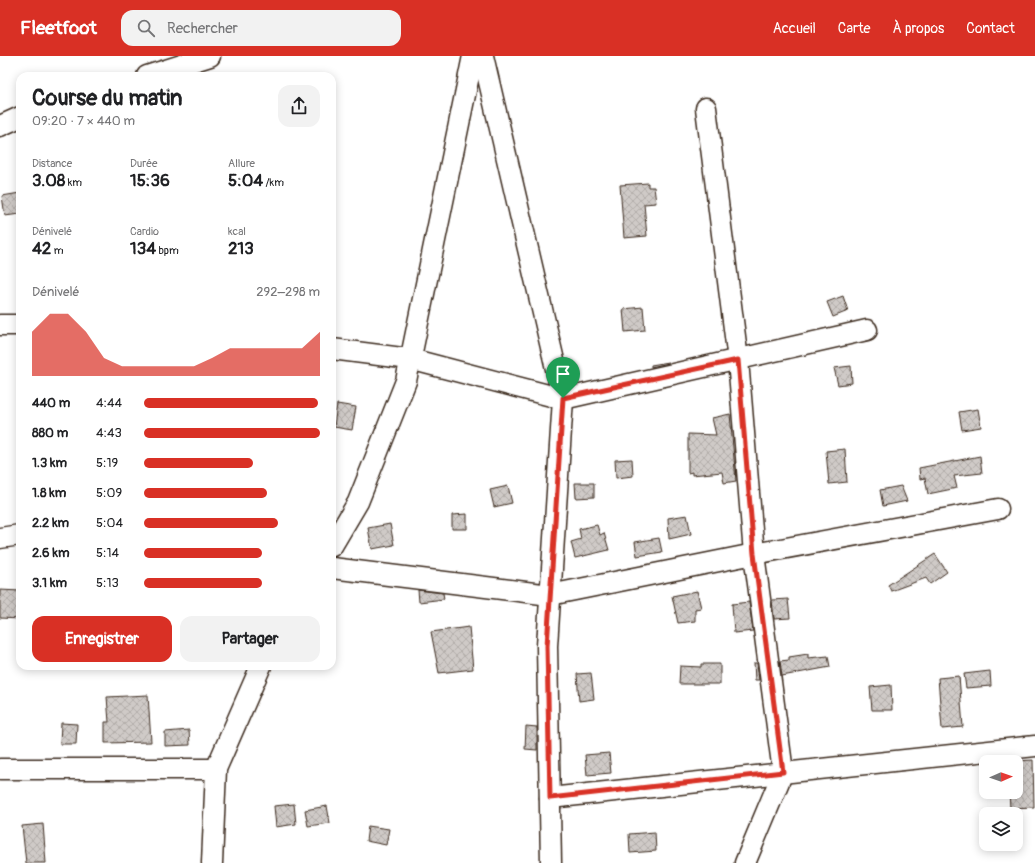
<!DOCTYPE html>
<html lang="fr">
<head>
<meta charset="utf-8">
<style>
	body { margin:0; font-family:Pangolin,sans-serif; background:#f2f2f2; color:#202124; height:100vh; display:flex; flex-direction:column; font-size:15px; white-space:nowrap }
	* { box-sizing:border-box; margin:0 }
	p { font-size:13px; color:#757577 }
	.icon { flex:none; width:22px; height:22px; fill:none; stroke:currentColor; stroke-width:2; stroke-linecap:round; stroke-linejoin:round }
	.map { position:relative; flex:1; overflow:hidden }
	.panel { position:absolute; left:16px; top:16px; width:320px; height:598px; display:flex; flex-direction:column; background:#fff; border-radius:12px; box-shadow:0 2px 10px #0003 }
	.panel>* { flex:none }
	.needle { width:26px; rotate:88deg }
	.controls { position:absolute; left:979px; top:699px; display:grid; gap:8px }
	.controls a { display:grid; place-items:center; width:44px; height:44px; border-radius:8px; background:#fff; box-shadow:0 2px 10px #0003; font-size:20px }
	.pin { position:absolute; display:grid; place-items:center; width:34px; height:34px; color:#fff; margin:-41px -17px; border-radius:50% 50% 50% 0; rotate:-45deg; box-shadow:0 0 4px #0007 }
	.pin .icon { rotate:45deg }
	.round { display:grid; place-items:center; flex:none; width:42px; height:42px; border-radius:12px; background:#f2f2f2 }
	.summary { display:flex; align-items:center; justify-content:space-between; height:68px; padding:0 16px }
	h1 { font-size:22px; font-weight:700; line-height:30px }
	.metrics { display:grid; grid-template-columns:repeat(3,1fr); gap:6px; height:68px; padding:4px 16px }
	.metrics div { display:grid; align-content:center }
	.metrics b { font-size:17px; font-weight:700 }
	.metrics small { font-size:11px; font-weight:400 }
	.metrics p { font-size:11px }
	.chart { height:112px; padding:8px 16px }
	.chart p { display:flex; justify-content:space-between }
	.chart svg { width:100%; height:72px; margin-top:4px; fill:#d93025; opacity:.7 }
	.primary-button { display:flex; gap:8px; margin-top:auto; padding:8px 16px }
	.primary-button a { flex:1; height:46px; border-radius:12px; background:#d93025; color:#fff; font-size:16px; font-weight:700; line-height:46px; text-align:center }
	.primary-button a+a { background:#f2f2f2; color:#202124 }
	ul { padding:0 16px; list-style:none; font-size:13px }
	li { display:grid; grid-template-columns:64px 48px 1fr; align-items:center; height:30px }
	li i { height:10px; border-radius:5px; background:#d93025 }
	header { display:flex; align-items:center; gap:24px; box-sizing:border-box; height:56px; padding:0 20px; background:#d93025; color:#fff }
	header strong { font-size:19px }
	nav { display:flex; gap:22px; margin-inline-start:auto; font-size:14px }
	.search { width:280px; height:36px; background:#f2f2f2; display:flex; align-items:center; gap:10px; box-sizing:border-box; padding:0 14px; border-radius:12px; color:#757577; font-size:15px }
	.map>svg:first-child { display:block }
</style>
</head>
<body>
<header>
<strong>Fleetfoot</strong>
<div class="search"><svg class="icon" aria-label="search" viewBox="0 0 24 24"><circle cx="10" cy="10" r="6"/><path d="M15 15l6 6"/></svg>Rechercher</div>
<nav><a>Accueil</a><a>Carte</a><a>À propos</a><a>Contact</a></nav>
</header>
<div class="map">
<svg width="1035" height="807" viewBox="0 0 1035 807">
	<defs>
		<pattern id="building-cross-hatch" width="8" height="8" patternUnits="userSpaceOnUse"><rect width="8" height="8" fill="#cfcac7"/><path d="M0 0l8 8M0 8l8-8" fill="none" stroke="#b3aeaa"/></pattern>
	</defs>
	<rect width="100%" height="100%" fill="#fff"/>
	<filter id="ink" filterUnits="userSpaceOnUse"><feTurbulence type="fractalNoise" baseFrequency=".025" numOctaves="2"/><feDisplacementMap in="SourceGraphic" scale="8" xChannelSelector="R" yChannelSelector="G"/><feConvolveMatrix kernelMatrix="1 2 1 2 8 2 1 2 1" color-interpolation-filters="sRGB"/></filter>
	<g filter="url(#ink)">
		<g fill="url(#building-cross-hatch)" stroke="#3b2a1e">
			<polygon points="648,127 648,131 654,131 656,147 644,148 647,180 624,182 620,129"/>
			<polygon points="20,137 20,158 5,160 2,140"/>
			<polygon points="843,240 848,255 833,261 827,246"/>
			<polygon points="643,251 645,274 625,276 623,253"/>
			<polygon points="669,306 669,307 651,311 651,309"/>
			<polygon points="851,310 852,327 838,329 834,312"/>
			<polygon points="337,348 356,351 352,374 334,371"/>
			<polygon points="978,353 981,371 962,374 959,356"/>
			<polygon points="730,358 736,425 724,427 722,416 692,419 692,416 688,417 688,378 716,379 712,362"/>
			<polygon points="845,393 847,426 829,428 826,395"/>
			<polygon points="980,400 982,417 954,420 957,432 928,438 925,422 920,423 919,412"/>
			<polygon points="632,403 633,420 616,422 615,404"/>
			<polygon points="575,427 594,427 594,441 576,442"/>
			<polygon points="508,430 512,447 494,451 490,434"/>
			<polygon points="901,430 907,445 883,450 880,434"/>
			<polygon points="467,458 467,473 452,473 452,459"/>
			<polygon points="687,459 691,478 669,483 668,462"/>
			<polygon points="390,468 394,489 372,493 368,472"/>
			<polygon points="597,469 600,479 604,477 609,494 575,502 571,486 581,483 579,473"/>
			<polygon points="659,482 662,496 637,500 635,486"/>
			<polygon points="935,498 947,516 930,528 926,522 891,535 888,529"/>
			<polygon points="0,534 20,535 20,563 0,562"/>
			<polygon points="418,534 443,537 444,543 419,546"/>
			<polygon points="697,535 701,552 695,553 695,565 678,567 672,540"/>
			<polygon points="788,543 790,562 774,563 772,544"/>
			<polygon points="749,546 753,575 734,577 732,548"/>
			<polygon points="469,571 473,613 439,617 431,576"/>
			<polygon points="808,598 808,602 828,600 830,611 782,620 780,605 789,604 789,601"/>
			<polygon points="754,607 757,607 759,624 755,624"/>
			<polygon points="701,608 720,608 720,628 679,628 680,610 701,611"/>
			<polygon points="990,615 991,630 966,632 964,618"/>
			<polygon points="591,617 594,643 579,645 577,618"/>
			<polygon points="959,620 963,671 942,673 938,622"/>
			<polygon points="891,629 892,654 872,654 870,631"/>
			<polygon points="148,639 151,686 105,687 105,666 109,666 107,641"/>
			<polygon points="61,667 77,668 76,688 60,688"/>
			<polygon points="526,670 537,671 537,694 525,693"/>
			<polygon points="189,674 190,689 165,690 165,676"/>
			<polygon points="609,697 611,717 587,719 585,699"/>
			<polygon points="1033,704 1034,751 1010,752 1009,736 1016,736 1016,705"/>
			<polygon points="294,748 296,768 276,771 274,750"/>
			<polygon points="327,750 330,767 308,770 305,754"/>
			<polygon points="43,768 46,807 26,807 22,770"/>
			<polygon points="368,770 389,773 386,789 366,785"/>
			<polygon points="655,776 656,795 630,797 629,778"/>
		</g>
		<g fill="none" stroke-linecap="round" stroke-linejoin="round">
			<defs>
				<g id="minor">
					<polyline points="483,0 563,343 547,590 551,807"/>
					<polyline points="147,20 210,0"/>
					<polyline points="706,52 738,304 754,498 783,716 745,807"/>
					<polyline points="0,70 20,61"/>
					<polyline points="0,269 20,269"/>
					<polyline points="332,293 410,303 563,343 867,274"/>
					<polyline points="0,482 20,479"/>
					<polyline points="332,490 358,446 406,325 473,0"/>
					<polyline points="332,512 550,539 754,498 998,453"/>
					<polyline points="0,713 216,713"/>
					<polyline points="550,742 1035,690"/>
					<polyline points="212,807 216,713 261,610"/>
				</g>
			</defs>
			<use href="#minor" stroke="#3b2a1e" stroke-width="23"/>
			<use href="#minor" stroke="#fff" stroke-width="20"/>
		</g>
	</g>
	<g fill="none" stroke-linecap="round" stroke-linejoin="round" filter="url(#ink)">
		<defs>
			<polygon id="route" points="738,304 754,498 783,716 550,742 547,590 563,342"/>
		</defs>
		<use href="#route" stroke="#fff" stroke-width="8"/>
		<use href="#route" stroke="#d93025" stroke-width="5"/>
	</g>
</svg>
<div class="controls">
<a><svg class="needle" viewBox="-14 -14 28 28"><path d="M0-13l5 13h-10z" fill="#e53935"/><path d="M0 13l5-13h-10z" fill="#757577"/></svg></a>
<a><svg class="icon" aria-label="layers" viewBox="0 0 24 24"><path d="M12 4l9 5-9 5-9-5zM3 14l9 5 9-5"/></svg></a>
</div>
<div class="pin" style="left:563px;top:342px;background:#1e9e55"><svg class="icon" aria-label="arrive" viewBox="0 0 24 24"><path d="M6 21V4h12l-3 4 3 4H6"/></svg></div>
<section class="panel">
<div class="summary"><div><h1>Course du matin</h1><p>09:20 · 7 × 440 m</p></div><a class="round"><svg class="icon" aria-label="share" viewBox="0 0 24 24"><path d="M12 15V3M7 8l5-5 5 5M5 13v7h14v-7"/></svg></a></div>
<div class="metrics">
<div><p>Distance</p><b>3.08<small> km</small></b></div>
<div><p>Durée</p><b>15:36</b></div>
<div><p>Allure</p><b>5:04<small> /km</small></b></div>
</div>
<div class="metrics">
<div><p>Dénivelé</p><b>42<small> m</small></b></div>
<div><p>Cardio</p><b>134<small> bpm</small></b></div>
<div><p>kcal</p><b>213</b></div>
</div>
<div class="chart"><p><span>Dénivelé</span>292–298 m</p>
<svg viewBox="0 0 160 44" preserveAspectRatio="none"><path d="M0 44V17L10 6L20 6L30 17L40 33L50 38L60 38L70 38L80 38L90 38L100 33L110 27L120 27L130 27L140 27L150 27L160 17V44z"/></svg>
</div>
<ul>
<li><b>440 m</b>4:44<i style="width:99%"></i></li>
<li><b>880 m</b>4:43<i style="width:100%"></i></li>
<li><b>1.3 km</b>5:19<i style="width:62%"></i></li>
<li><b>1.8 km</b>5:09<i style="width:70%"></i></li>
<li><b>2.2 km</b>5:04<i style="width:76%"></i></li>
<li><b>2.6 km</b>5:14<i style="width:67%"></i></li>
<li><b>3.1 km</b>5:13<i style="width:67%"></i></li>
</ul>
<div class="primary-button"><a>Enregistrer</a><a>Partager</a></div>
</section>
</div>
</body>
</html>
